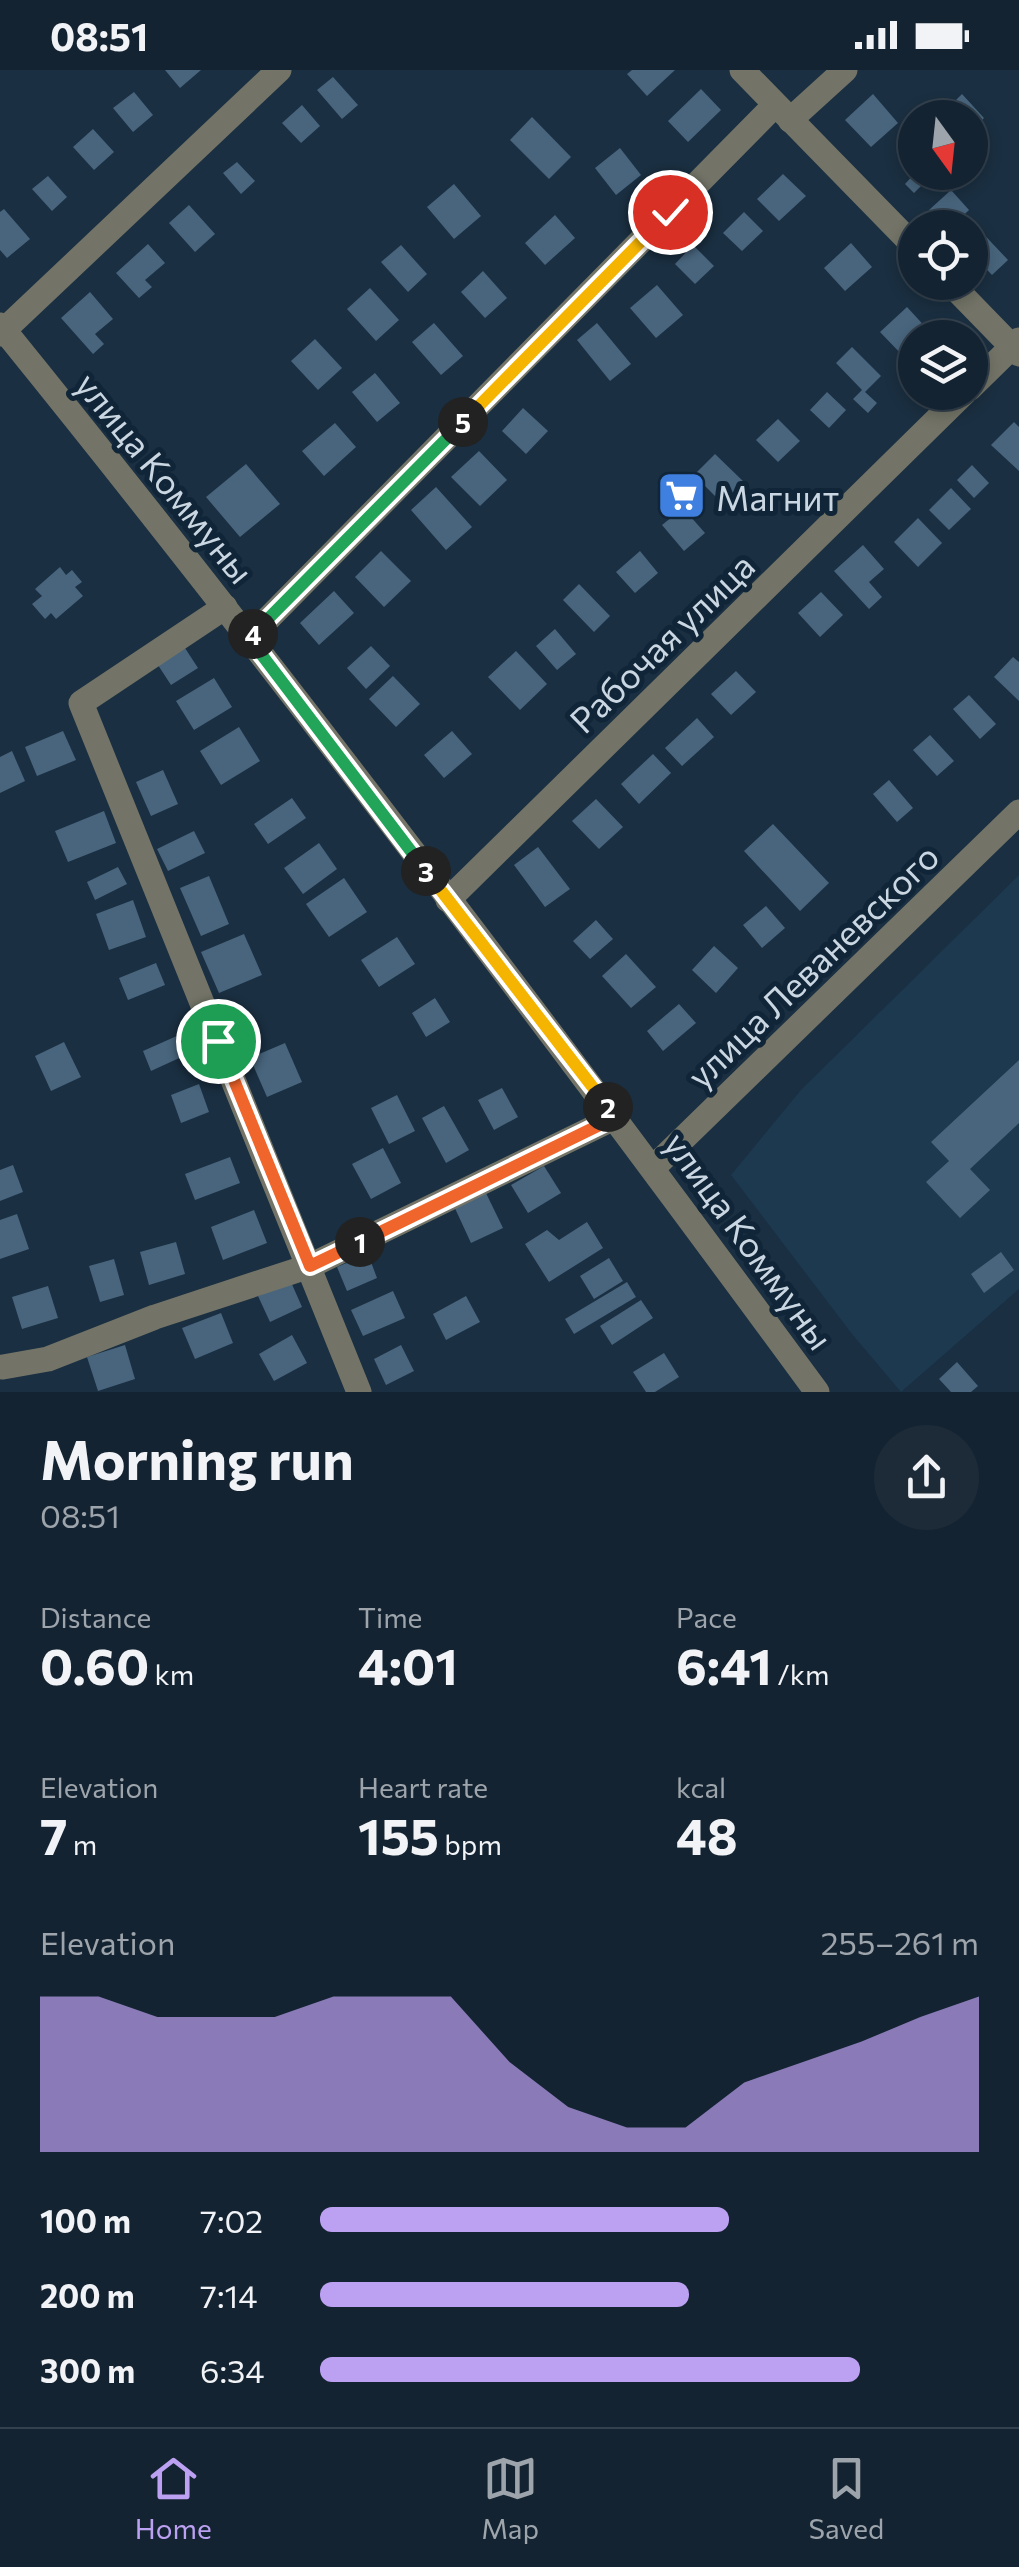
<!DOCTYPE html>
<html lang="en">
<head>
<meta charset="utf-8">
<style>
	body { margin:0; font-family:Commissioner,sans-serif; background:#1d2b39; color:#f1f3f6; height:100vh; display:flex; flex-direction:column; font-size:38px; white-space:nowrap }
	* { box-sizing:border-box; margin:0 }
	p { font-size:32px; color:#9da4ab }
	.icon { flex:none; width:55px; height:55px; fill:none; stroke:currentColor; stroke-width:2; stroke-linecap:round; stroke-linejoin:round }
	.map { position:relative; height:1322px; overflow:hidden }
	.drawer { display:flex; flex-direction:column; background:#142331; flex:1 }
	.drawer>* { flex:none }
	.needle { width:65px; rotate:165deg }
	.tools { position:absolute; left:898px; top:30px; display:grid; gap:20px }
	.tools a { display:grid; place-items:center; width:90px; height:90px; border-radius:50%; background:#142331; box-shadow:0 5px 15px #0003,0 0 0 2px #33404d; font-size:50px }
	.pin { position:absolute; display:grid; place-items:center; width:85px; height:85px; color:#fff; margin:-42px; border:5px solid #fff; border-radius:50%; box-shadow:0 2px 10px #0007 }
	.km { position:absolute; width:50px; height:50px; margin:-25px; border-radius:50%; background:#222; color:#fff; font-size:28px; line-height:50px; text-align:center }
	.round { display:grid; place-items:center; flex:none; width:105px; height:105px; border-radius:52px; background:#1d2b39 }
	.head { display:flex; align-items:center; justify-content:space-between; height:170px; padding:0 40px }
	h1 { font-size:55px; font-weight:700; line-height:75px }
	.metrics { display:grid; grid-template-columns:repeat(3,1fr); gap:15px; height:170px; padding:10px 40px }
	.metrics div { display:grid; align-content:center }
	.metrics b { font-size:50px; font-weight:700 }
	.metrics small { font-size:28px; font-weight:400 }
	.metrics p { font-size:28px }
	.chart { height:280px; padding:20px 40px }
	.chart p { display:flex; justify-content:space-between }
	.chart svg { width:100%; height:180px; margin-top:10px; fill:#bca0f2; opacity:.7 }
	ul { padding:0 40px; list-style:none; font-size:32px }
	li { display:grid; grid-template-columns:160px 120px 1fr; align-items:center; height:75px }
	li i { height:25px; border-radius:12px; background:#bca0f2 }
	.status { display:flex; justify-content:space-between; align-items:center; height:70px; padding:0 50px; background:#142331; direction:ltr }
	.status svg { height:28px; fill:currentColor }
	.tab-bar { display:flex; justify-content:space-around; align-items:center; height:140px; border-top:2px solid #33404d; background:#142331; font-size:28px; color:#9da4ab }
	.tab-bar a { display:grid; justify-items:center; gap:5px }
	.tab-bar .on { color:#bca0f2 }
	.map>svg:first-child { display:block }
</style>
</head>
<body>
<div class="status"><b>08:51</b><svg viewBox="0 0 49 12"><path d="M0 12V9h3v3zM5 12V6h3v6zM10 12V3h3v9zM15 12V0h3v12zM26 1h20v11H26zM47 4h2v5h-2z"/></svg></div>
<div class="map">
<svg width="1019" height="1322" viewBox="0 0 1019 1322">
	<rect width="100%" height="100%" fill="#1a2f41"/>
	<polygon fill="#1d394f" points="1019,805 1019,1219 901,1322 852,1264 731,1105 801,1020"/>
	<g fill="#48657d">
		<polygon points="165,0 201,0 180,18"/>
		<polygon points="632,0 675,0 647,26 627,4"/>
		<polygon points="333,7 358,35 342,49 317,20"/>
		<polygon points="701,19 721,40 688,72 668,51"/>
		<polygon points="134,22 153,45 133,62 113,38"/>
		<polygon points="873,24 898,53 871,77 845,50"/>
		<polygon points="962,24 984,48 970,62 970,48 955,48 947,39"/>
		<polygon points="302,35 320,56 301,73 282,53"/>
		<polygon points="532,47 571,87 549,109 510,70"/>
		<polygon points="93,59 114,82 94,100 73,77"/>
		<polygon points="620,78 641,105 616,125 595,98"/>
		<polygon points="237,92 255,111 241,124 223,103"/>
		<polygon points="916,102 935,102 914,123 905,114"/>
		<polygon points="783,104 806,126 779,151 757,129"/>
		<polygon points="48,106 67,127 52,141 32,119"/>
		<polygon points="454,114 481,146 454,169 427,137"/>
		<polygon points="951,120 969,140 950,158 945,158 929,140"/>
		<polygon points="189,135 215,164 195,182 169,153"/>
		<polygon points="4,139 30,169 7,188 0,180 0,142"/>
		<polygon points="744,142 763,161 742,181 723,163"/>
		<polygon points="555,145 575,168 545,195 525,173"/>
		<polygon points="974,154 1008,190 992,205 970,182 970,158"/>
		<polygon points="851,173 872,197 845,221 824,198"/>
		<polygon points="148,174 165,193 145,210 152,217 139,228 116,203"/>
		<polygon points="401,175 427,204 408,222 381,192"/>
		<polygon points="693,175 714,196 695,214 675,194"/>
		<polygon points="483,201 507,228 485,248 461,222"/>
		<polygon points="657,215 683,245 656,268 630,238"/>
		<polygon points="370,218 399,250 376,271 347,239"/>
		<polygon points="90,222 113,249 95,264 104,274 93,284 61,248"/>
		<polygon points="907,237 930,262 924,268 915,268 915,276 904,287 880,262"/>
		<polygon points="434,253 463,286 441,305 412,272"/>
		<polygon points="597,253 631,294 610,311 577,270"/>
		<polygon points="315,269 342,298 318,320 291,291"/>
		<polygon points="852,277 881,306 865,322 877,333 868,343 853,329 862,320 836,293"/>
		<polygon points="375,303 400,333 377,352 352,322"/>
		<polygon points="827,322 846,340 829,358 810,340"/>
		<polygon points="523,338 548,361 526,384 502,361"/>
		<polygon points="778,349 800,371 778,392 756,370"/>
		<polygon points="1014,352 1019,357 1019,401 991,375"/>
		<polygon points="335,353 356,377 324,406 302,381"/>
		<polygon points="479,381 507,410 480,436 451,407"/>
		<polygon points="715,384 746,414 724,435 694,405"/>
		<polygon points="246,394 280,434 240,467 206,427"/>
		<polygon points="972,395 989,413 974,428 957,410"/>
		<polygon points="436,417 472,457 446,480 411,440"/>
		<polygon points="951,418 971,439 949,460 929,440"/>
		<polygon points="683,438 705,463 684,481 662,455"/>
		<polygon points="918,448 942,473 918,497 894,472"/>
		<polygon points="863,475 884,499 869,512 882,527 869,539 834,501"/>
		<polygon points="381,481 411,511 384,537 355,507"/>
		<polygon points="640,481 658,503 635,523 616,502"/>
		<polygon points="60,497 66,505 72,500 82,512 75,517 83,526 56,549 51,543 45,549 32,534 42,526 35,519"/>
		<polygon points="579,514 610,546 594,562 563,530"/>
		<polygon points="334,521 354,543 319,575 300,553"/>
		<polygon points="821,522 843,545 820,567 798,543"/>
		<polygon points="555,559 576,584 557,600 536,576"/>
		<polygon points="183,575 198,598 171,615 156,592"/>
		<polygon points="371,576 390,596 366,619 347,598"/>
		<polygon points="516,581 547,614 520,640 488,607"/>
		<polygon points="1013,587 1019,592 1019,631 994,607"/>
		<polygon points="736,601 756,622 731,645 711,624"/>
		<polygon points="393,606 420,634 396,657 369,629"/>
		<polygon points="214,608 232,637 194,660 176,631"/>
		<polygon points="969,625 996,654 980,669 953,639"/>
		<polygon points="697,648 714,667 682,696 665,678"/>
		<polygon points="239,657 260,691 221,715 200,681"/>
		<polygon points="63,661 76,690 37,706 25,677"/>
		<polygon points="452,661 472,684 444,708 424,685"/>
		<polygon points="930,665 954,691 937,706 913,680"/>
		<polygon points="12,681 25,711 0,723 0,687"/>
		<polygon points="653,684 671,703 639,734 621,714"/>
		<polygon points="163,700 178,734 151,746 136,712"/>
		<polygon points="889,710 913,738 897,752 873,724"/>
		<polygon points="292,728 306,748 268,774 254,754"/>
		<polygon points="596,729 623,757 599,779 572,751"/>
		<polygon points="104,741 116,773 68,792 55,761"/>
		<polygon points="773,754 829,813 800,841 744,781"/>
		<polygon points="194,761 205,783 168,801 157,779"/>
		<polygon points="319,773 337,799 303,824 284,798"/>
		<polygon points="538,777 570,819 545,837 514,795"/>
		<polygon points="118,797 127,814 95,830 87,812"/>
		<polygon points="209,806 229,854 201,866 180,818"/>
		<polygon points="344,808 367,842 329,867 306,834"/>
		<polygon points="133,830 146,867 109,880 96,844"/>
		<polygon points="766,836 785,858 762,878 743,855"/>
		<polygon points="596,850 613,869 590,889 573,871"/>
		<polygon points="244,864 262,905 219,923 201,882"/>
		<polygon points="397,867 415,894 379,917 361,890"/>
		<polygon points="714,876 738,898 716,923 692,900"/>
		<polygon points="626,884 656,917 631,938 602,906"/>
		<polygon points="156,893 165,915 128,930 119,908"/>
		<polygon points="435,928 450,952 426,967 412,943"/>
		<polygon points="679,934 696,953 663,981 647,961"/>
		<polygon points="179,965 188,984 151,1001 143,981"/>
		<polygon points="64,972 81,1007 51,1021 35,986"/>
		<polygon points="285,973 302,1012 267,1027 250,988"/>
		<polygon points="1019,990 1019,1053 970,1099 990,1120 960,1148 926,1112 949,1091 931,1072"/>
		<polygon points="199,1014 209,1042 181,1053 171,1025"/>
		<polygon points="502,1018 518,1047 494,1060 478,1030"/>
		<polygon points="397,1025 415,1061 389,1074 371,1038"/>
		<polygon points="444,1036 469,1080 446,1093 422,1048"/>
		<polygon points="383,1078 401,1113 371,1129 352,1094"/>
		<polygon points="230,1087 240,1113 195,1130 185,1104"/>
		<polygon points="13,1095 23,1122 0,1131 0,1100"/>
		<polygon points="544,1096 561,1123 528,1143 511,1115"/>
		<polygon points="484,1119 503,1158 471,1173 453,1134"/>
		<polygon points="254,1140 267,1173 223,1190 211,1157"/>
		<polygon points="17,1144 29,1179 0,1189 0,1150"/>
		<polygon points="587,1152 603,1178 549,1212 525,1174 547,1160 559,1170"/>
		<polygon points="176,1172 185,1204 149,1215 140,1182"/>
		<polygon points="1001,1182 1014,1200 984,1223 971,1204"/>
		<polygon points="368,1184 377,1208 347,1221 337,1197"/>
		<polygon points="609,1188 623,1211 594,1229 580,1206"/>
		<polygon points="114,1189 124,1225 100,1232 89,1196"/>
		<polygon points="291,1212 302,1237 270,1252 258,1226"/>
		<polygon points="627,1212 636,1227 574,1264 565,1249"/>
		<polygon points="48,1216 58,1248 22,1259 12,1227"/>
		<polygon points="393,1221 405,1248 363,1266 351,1240"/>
		<polygon points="466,1226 480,1252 446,1270 433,1244"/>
		<polygon points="641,1230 653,1248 612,1275 600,1256"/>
		<polygon points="221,1243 233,1273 195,1289 182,1258"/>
		<polygon points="292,1265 307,1293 274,1311 259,1284"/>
		<polygon points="125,1275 135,1309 98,1321 87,1287"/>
		<polygon points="401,1275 414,1301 386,1315 374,1289"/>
		<polygon points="664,1283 679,1307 655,1322 646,1322 633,1302"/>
		<polygon points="957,1292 978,1316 971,1322 951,1322 939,1309"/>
	</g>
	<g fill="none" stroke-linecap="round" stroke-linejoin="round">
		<g stroke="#737467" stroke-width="25">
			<polyline points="742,0 915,177"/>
			<polyline points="790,50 845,0"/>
			<polyline points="949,212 1019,284"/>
			<path d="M0,255C282,603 552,961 817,1322"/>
			<polyline points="0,264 279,0"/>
			<polyline points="970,318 1019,270"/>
			<polyline points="225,537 81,633 359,1322"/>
			<polyline points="249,568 775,35"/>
			<polyline points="448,830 965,322"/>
			<polyline points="653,1098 1019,742"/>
			<polyline points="3,1297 48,1289 155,1247 310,1196 616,1047"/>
		</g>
	</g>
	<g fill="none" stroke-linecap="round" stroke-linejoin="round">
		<defs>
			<polyline id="split-1" points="218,971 310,1196 360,1172"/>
			<polyline id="split-2" points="360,1172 616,1047 608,1037"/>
			<polyline id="split-3" points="426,801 608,1037"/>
			<polyline id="split-4" points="253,564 249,568 426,801"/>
			<polyline id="split-5" points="253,564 463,352"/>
			<polyline id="split-6" points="463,352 670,142"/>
		</defs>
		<use href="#split-1" stroke="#fff" stroke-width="20"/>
		<use href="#split-2" stroke="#fff" stroke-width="20"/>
		<use href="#split-3" stroke="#fff" stroke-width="20"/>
		<use href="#split-4" stroke="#fff" stroke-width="20"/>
		<use href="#split-5" stroke="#fff" stroke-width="20"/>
		<use href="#split-6" stroke="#fff" stroke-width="20"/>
		<use href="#split-1" stroke="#f0652b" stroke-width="12"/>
		<use href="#split-2" stroke="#f0652b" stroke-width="12"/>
		<use href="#split-3" stroke="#f5b400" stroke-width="12"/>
		<use href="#split-4" stroke="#22a559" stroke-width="12"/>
		<use href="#split-5" stroke="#22a559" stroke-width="12"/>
		<use href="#split-6" stroke="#f5b400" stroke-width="12"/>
	</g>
	<defs>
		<symbol id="supermarket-square" viewBox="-11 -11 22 22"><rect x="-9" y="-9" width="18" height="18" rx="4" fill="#3f7fe0" stroke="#102537"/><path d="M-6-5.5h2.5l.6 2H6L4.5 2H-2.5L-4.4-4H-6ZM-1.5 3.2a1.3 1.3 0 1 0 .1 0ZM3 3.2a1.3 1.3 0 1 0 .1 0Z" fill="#fff"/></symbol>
	</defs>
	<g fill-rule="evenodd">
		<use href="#supermarket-square" x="654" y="398" width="55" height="55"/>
	</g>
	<g text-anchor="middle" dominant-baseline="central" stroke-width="10" stroke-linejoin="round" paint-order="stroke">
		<g font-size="35" fill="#cad7e2" stroke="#102537">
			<text transform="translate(166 407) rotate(51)">улица Коммуны</text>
			<text transform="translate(661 572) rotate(-44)">Рабочая улица</text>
			<text transform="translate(812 895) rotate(-44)">улица Леваневского</text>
			<text transform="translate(750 1170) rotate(54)">улица Коммуны</text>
		</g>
		<g font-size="35" fill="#cad7e2" stroke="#102537" text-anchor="start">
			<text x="716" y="426">Магнит</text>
		</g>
	</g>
</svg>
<div class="tools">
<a><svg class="needle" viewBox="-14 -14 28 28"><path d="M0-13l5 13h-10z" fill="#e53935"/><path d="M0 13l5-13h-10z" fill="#9da4ab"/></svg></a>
<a><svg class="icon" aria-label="locate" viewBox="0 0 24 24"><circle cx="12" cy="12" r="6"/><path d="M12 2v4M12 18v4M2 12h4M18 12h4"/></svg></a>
<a><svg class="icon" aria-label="layers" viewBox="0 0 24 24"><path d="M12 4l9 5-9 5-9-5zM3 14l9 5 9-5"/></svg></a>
</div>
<div class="pin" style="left:218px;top:971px;background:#1e9e55"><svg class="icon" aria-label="arrive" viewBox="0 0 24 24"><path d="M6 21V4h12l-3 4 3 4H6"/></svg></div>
<div class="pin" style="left:670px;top:142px;background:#d93025"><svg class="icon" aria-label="check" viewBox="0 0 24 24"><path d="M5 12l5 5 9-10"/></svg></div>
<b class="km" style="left:360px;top:1172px">1</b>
<b class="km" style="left:608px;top:1037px">2</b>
<b class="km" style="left:426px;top:801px">3</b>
<b class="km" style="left:253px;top:564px">4</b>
<b class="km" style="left:463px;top:352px">5</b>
</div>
<section class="drawer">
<div class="head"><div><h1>Morning run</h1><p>08:51</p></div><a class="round"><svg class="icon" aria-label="share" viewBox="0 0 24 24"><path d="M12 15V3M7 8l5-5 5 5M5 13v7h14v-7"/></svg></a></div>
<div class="metrics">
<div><p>Distance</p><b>0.60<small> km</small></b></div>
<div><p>Time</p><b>4:01</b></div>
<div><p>Pace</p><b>6:41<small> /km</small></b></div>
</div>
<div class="metrics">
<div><p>Elevation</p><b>7<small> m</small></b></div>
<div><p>Heart rate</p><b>155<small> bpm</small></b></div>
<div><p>kcal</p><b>48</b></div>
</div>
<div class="chart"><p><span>Elevation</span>255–261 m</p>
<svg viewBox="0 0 160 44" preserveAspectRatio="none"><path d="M0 44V6L10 6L20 11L30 11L40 11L50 6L60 6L70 6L80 22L90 33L100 38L110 38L120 27L130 22L140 17L150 11L160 6V44z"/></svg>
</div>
<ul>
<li><b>100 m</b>7:02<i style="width:62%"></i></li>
<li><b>200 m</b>7:14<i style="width:56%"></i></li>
<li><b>300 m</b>6:34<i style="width:82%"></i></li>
</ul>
</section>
<nav class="tab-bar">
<a class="on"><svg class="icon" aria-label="home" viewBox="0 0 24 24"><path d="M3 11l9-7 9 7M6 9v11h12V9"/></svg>Home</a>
<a><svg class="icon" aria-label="map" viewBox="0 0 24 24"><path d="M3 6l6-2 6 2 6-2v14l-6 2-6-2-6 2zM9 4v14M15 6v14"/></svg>Map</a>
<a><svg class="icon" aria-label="saved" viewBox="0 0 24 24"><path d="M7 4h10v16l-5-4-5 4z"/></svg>Saved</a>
</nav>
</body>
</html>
